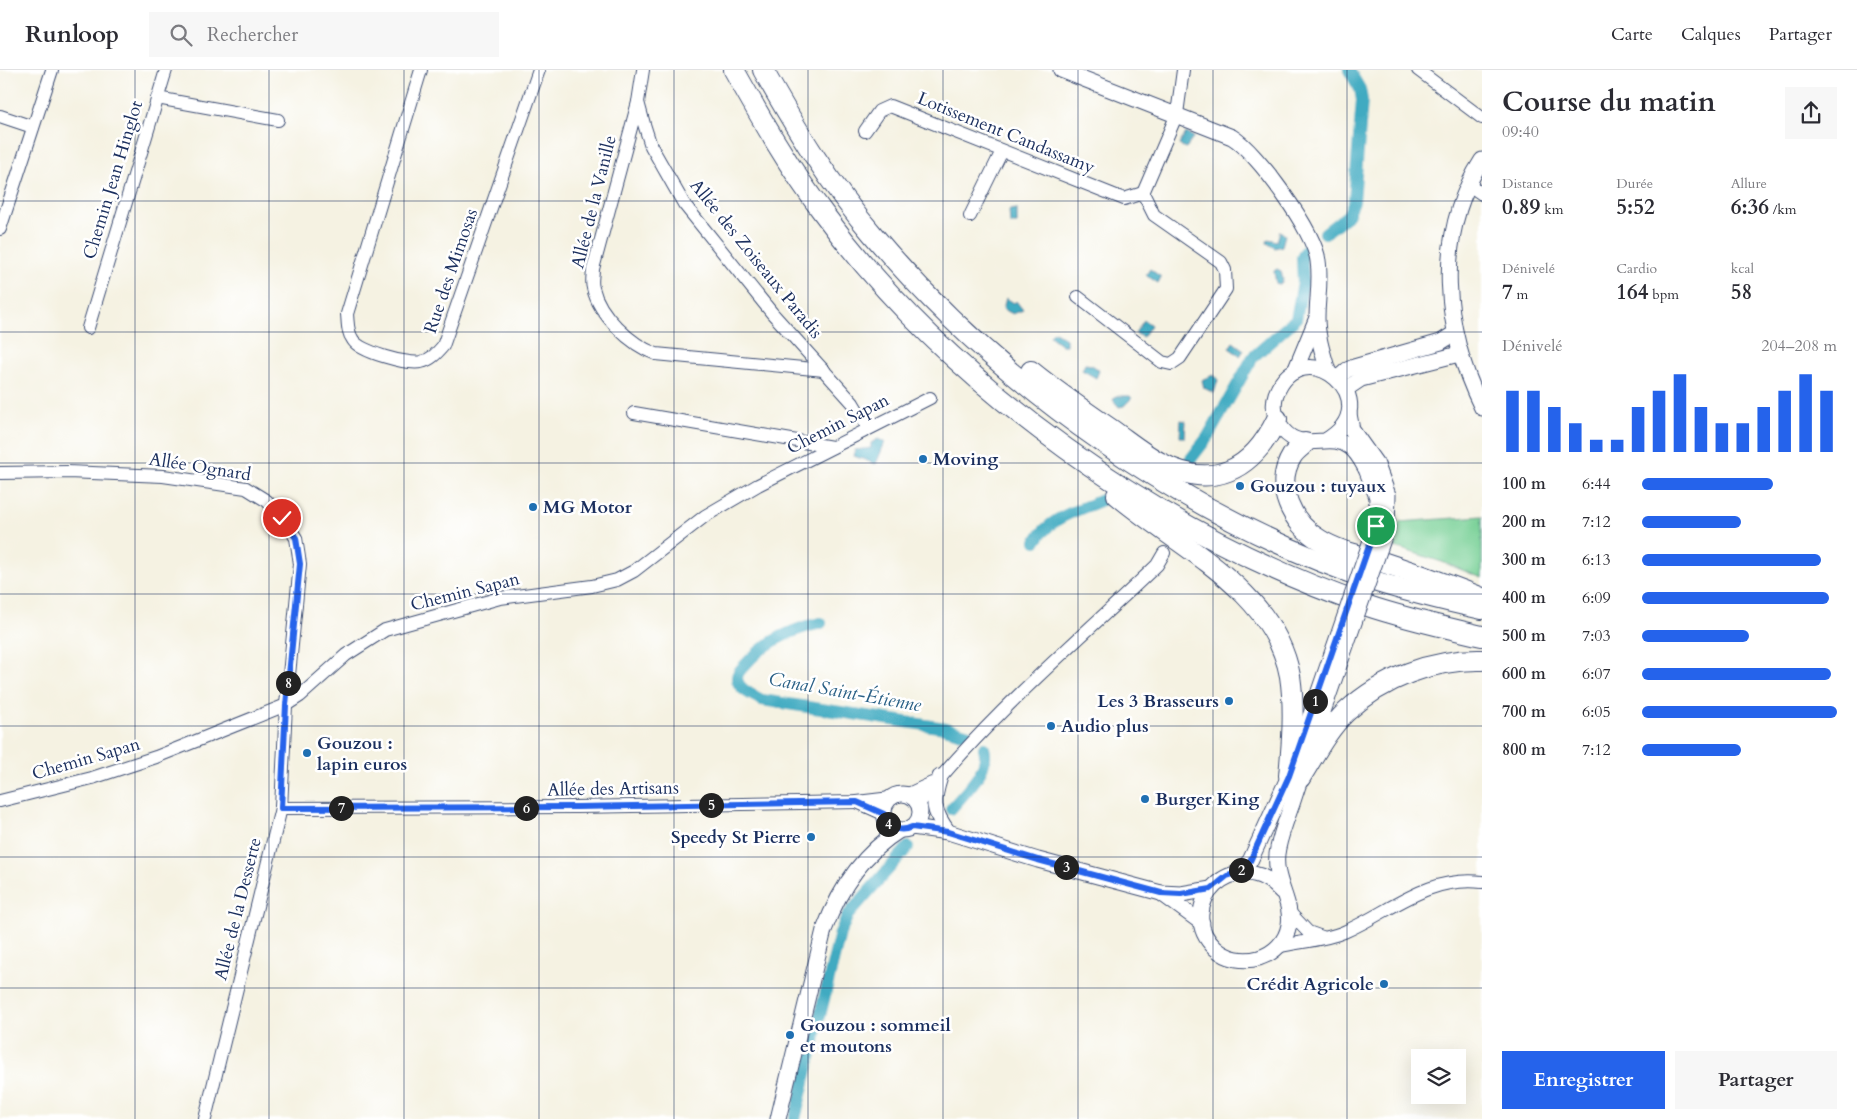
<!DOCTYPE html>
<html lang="fr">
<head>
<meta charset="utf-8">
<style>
	body { margin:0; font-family:Cardo,serif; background:#f7f7f7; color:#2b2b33; height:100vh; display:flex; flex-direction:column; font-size:19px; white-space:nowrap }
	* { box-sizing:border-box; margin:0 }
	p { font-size:16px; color:#7c7c81 }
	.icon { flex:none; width:28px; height:28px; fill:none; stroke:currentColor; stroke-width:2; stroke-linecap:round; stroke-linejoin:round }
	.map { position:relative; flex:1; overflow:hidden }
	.details { display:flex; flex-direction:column; background:#fff; width:375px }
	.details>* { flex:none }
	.tools { position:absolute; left:1411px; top:979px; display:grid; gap:10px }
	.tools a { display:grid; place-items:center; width:55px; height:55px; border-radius:0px; background:#fff; box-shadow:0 5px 20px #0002; font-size:25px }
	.pin { position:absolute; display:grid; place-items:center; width:42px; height:42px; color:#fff; margin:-21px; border:2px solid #fff; border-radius:50%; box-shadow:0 1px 5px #0007 }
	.km { position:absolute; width:25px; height:25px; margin:-12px; border-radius:50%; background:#222; color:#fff; font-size:14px; line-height:25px; text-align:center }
	.round { display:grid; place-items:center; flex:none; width:52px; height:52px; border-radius:0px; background:#f7f7f7 }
	.overview { display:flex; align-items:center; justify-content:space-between; height:85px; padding:0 20px }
	h1 { font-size:28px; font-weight:700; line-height:38px }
	.metrics { display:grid; grid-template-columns:repeat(3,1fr); gap:8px; height:85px; padding:5px 20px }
	.metrics div { display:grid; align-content:center }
	.metrics b { font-size:21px; font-weight:700 }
	.metrics small { font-size:14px; font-weight:400 }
	.metrics p { font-size:14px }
	.chart { height:140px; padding:10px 20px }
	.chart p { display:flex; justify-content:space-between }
	.chart svg { width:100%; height:90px; margin-top:5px; stroke:#2563eb; stroke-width:6 }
	.primary-button { display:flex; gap:10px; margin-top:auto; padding:10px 20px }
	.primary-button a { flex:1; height:58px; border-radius:0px; background:#2563eb; color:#fff; font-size:20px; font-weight:700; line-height:58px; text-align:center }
	.primary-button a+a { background:#f7f7f7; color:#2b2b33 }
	ul { padding:0 20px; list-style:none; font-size:16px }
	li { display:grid; grid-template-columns:80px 60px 1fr; align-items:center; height:38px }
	li i { height:12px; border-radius:6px; background:#2563eb }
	header { display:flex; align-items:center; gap:30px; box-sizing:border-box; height:70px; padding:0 25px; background:#fff; border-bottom:1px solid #e1e1e2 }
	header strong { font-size:24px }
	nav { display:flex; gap:28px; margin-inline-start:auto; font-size:18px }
	.search { width:350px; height:45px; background:#f7f7f7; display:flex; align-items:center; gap:12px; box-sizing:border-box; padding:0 18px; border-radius:0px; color:#7c7c81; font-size:19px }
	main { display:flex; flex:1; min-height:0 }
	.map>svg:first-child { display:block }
</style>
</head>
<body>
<header>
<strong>Runloop</strong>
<div class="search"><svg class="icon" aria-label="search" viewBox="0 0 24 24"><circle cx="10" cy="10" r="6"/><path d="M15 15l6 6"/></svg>Rechercher</div>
<nav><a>Carte</a><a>Calques</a><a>Partager</a></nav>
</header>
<main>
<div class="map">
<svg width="1482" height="1049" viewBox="0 0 1482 1049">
	<rect width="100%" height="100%" fill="#fff"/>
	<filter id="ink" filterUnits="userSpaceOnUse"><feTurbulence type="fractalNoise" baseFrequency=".02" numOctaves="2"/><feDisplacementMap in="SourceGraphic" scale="10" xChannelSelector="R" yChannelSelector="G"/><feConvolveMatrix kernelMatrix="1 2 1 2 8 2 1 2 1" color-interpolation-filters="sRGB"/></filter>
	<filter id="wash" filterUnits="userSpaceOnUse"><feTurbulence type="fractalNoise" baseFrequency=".0096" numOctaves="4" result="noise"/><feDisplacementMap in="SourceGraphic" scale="20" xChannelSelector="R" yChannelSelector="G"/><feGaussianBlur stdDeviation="1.12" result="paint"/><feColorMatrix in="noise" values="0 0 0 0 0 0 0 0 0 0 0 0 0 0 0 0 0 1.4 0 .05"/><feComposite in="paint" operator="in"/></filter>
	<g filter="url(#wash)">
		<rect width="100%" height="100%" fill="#f5f2e2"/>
		<polygon fill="#78d096" stroke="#4a807a" points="1482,446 1482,508 1442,492 1392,476 1399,452"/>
		<g fill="#41aac1" stroke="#2e6c90">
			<polygon points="1186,63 1194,67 1186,78 1179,75"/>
			<polygon points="1017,139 1017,154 1010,154 1009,140"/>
			<polygon points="1280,161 1285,165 1282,176 1275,178 1267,173 1268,169 1277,171"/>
			<polygon points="1150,199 1161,207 1158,213 1146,205"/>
			<polygon points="1277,199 1281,201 1283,210 1280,215 1276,213 1274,201"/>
			<polygon points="1006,228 1014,233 1016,231 1023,240 1013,244 1003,239"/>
			<polygon points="1144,250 1151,255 1143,267 1135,263"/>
			<polygon points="1054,261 1066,269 1066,275 1062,275 1050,266"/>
			<polygon points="1233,272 1244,280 1240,286 1229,278"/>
			<polygon points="1085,294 1092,295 1099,301 1096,308 1082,300"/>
			<polygon points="1214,305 1218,310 1214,323 1204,318 1202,310"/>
			<polygon points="1116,326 1130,326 1132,328 1124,336 1119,337 1113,330"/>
			<polygon points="1181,350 1186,351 1185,367 1180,367"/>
			<polygon points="878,369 885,372 876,394 854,386 855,380 871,378 871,373"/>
		</g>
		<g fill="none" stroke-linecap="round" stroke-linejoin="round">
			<g stroke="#41aac1" stroke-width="12">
				<polyline points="1325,163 1348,145 1354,131 1362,30 1360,19 1349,0"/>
				<polyline points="1187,394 1207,368 1253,287 1296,249 1303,213 1302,188 1306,180"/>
				<path d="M1036,471C1050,447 1077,441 1102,430"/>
				<path d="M821,553C792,559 765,572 745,595C741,599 737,603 737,608C738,620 753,625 762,630L945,658L969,665"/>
				<path d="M951,739C964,723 991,700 984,678"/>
				<polyline points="795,1049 840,863 848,845 908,777"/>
			</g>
		</g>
	</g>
	<g filter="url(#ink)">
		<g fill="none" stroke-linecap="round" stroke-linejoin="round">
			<defs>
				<g id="minor">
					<path d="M421,0L347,244C348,253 347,262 353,270C360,282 408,295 421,292C431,290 437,283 443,276L539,0"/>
					<polyline points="643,0 638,32 644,54 651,76 684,134 772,243 853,333 868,358"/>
					<polyline points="1418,0 1482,48"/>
					<polyline points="157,28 278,50"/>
					<path d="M638,32L593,199C593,205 591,212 593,218C599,245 631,275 656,284L824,300"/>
					<polyline points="0,46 33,57"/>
					<polyline points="865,61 879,41 890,36 1124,129 1143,123 1154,145 1221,192 1225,200 1226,219 1180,288 1171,294 1162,292 1078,227"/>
					<polyline points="1469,115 1482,124"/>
					<polyline points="1143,123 1177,44 1183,0"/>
					<polyline points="970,146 1002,81"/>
					<polyline points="0,159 52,0"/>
					<polyline points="88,258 166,0"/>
					<polyline points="634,343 832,377"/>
					<polyline points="0,403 68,402 163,406 246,418 267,431 282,447 296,468 300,494 286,635 281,738 205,1049"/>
					<polyline points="906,725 932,713"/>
					<polyline points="0,731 92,708 156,687 286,635 300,626 346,585 385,560 500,528 592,516 617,510 634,501 705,446 758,415 930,328"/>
					<polyline points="857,732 884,744"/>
					<path d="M918,735C988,646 1076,573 1157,495L1164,483"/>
					<polyline points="281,738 577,737 857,732 891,728"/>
					<polyline points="1290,843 1308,862 1322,867"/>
					<path d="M1277,877C1298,872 1325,870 1344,862C1392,841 1426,806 1482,812"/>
				</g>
				<g id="tertiary">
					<path d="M1061,0L1232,67C1257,82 1315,162 1318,191C1321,210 1317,229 1317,248C1317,266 1323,284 1328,301"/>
					<path d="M1482,90C1433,166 1444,261 1482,338"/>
					<polyline points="1295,301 1316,250"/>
					<polyline points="1338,308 1347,300 1354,297 1441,272 1455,263"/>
					<polyline points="1346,319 1361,309 1459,284"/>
					<polyline points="1349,344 1352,360 1377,395"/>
					<path d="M1325,371C1393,332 1302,258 1276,324C1272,336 1275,350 1283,360C1303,384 1330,361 1350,377C1357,382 1362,392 1366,399"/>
					<path d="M940,707C932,732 932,740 948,762"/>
					<circle cx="902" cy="742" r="18"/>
					<polyline points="912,757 948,762 1038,790 1161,823 1181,824 1211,819"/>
					<polyline points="1237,803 1250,791 1289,706 1317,627"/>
					<path d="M1282,822C1236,770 1172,837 1215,878C1240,901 1283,889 1289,855C1293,829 1271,809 1278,778C1281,763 1287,748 1292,734C1303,700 1315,665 1327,630"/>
					<polyline points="1161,823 1202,853"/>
					<path d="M778,1049L824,860C839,820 863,783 900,760"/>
				</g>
				<g id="trunk">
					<path d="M734,0C762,50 789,98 824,144C953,319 1160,464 1365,535C1403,548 1443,557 1482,566"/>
					<path d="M763,0C796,59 830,115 874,166C1000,316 1188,449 1374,511C1409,522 1446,531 1482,539"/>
					<path d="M1031,301C1058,323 1086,342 1115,362C1129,372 1144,384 1159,392C1212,421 1252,401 1277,349"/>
					<path d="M1305,373C1301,377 1295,381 1292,386C1273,416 1292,454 1320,470C1339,482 1364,486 1385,493C1418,504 1450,515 1482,528"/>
					<path d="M1117,425C1178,477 1274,519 1290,606C1295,639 1292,673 1289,706"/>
					<path d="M1300,708C1314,686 1327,660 1346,642C1383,608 1432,589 1482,590"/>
				</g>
			</defs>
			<use href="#minor" stroke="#3c4c72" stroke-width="14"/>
			<use href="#tertiary" stroke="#3c4c72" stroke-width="17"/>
			<use href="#trunk" stroke="#3c4c72" stroke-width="22"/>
			<use href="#minor" stroke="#fff" stroke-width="12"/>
			<use href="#tertiary" stroke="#fff" stroke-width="15"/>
			<use href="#trunk" stroke="#fff" stroke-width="20"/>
			<defs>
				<g id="tertiary-bridge">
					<polyline points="1317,627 1376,456 1377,427 1366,399"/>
					<polyline points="1327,630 1387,458 1388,425 1377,395"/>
				</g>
			</defs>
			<use href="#tertiary-bridge" stroke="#3c4c72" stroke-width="17" stroke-linecap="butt"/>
			<use href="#tertiary-bridge" stroke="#fff" stroke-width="15"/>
		</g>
	</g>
	<g fill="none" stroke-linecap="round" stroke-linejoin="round" filter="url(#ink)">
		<defs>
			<path id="route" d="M282,448L296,468L300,494L286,635L281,738L577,737L857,732L884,744C888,758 899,763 912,757L948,762L1038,790L1161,823L1181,824L1211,819L1227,806L1237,803L1250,791L1289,706L1376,456"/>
		</defs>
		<use href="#route" stroke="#fff" stroke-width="10"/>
		<use href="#route" stroke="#2563eb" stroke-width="6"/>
	</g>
	<path fill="none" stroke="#1b2f5e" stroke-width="1" stroke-opacity="0.55" d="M135,0V1049M269,0V1049M404,0V1049M539,0V1049M674,0V1049M808,0V1049M943,0V1049M1078,0V1049M1213,0V1049M1347,0V1049M0,131H1482M0,262H1482M0,393H1482M0,524H1482M0,656H1482M0,787H1482M0,918H1482"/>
	<g fill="#1f6fb2" stroke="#fff" stroke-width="2">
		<circle cx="923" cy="389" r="5"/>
		<circle cx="1240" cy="416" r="5"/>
		<circle cx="533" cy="437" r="5"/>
		<circle cx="1229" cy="631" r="5"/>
		<circle cx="1051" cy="656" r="5"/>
		<circle cx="307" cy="683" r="5"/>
		<circle cx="1145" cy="729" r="5"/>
		<circle cx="811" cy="767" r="5"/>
		<circle cx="1384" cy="914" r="5"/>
		<circle cx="790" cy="965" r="5"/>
	</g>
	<g text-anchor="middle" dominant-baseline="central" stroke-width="5" stroke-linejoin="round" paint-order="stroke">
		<g font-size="18" fill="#1b2f5e" stroke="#fff">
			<text transform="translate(1006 63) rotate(22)">Lotissement Candassamy</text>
			<text transform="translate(113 110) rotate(-73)">Chemin Jean Hinglot</text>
			<text transform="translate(594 132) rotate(-76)">Allée de la Vanille</text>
			<text transform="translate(756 189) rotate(51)">Allée des Zoiseaux Paradis</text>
			<text transform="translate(451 201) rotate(-71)">Rue des Mimosas</text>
			<text transform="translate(838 354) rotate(-27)">Chemin Sapan</text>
			<text transform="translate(200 397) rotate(9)">Allée Ognard</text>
			<text transform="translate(465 522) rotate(-14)">Chemin Sapan</text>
			<text transform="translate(86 689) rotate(-16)">Chemin Sapan</text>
			<text transform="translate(613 719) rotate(-1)">Allée des Artisans</text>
			<text transform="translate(238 839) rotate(-76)">Allée de la Desserte</text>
		</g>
		<g font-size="18" font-weight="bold" fill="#1b2f5e" stroke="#fff" text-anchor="start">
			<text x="933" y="389">Moving</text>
			<text x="1250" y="416">Gouzou : tuyaux</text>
			<text x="543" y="437">MG Motor</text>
			<text x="1219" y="631" text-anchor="end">Les 3 Brasseurs</text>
			<text x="1061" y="656">Audio plus</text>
			<text x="317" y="673">Gouzou :<tspan x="317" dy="21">lapin euros</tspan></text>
			<text x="1155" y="729">Burger King</text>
			<text x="801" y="767" text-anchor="end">Speedy St Pierre</text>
			<text x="1374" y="914" text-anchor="end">Crédit Agricole</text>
			<text x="800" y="955">Gouzou : sommeil<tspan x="800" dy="21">et moutons</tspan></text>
		</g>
		<g font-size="19" font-style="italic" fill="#2a6086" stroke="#fff">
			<text transform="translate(845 622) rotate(10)">Canal Saint-Étienne</text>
		</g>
	</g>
</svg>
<div class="tools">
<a><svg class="icon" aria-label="layers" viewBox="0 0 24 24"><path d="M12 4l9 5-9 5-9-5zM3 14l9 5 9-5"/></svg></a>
</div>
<div class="pin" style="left:1376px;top:456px;background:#1e9e55"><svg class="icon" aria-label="arrive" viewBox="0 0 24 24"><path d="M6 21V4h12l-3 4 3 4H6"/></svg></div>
<div class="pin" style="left:282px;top:448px;background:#d93025"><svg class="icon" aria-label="check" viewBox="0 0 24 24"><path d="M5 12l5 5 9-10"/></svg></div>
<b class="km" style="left:1315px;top:631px">1</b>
<b class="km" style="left:1241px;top:800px">2</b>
<b class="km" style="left:1066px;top:797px">3</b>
<b class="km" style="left:888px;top:754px">4</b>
<b class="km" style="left:711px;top:735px">5</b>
<b class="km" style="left:526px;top:738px">6</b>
<b class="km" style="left:341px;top:738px">7</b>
<b class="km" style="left:288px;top:613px">8</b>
</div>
<section class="details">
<div class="overview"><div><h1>Course du matin</h1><p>09:40</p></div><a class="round"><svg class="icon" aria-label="share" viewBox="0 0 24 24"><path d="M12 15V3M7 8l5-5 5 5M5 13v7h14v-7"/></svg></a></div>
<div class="metrics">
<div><p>Distance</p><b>0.89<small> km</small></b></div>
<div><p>Durée</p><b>5:52</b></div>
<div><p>Allure</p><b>6:36<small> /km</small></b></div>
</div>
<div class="metrics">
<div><p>Dénivelé</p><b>7<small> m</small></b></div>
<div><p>Cardio</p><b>164<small> bpm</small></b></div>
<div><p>kcal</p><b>58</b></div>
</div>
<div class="chart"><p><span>Dénivelé</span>204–208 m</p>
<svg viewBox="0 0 160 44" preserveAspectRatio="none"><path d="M5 44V14M15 44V14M25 44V22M35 44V30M45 44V38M55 44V38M65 44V22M75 44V14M85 44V6M95 44V22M105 44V30M115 44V30M125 44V22M135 44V14M145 44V6M155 44V14"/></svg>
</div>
<ul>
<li><b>100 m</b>6:44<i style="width:67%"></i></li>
<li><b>200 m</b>7:12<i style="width:51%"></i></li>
<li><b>300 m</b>6:13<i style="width:92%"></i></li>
<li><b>400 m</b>6:09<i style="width:96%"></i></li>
<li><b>500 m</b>7:03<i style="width:55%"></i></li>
<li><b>600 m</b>6:07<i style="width:97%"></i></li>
<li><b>700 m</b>6:05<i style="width:100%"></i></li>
<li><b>800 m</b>7:12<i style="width:51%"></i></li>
</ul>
<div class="primary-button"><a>Enregistrer</a><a>Partager</a></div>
</section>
</main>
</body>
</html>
